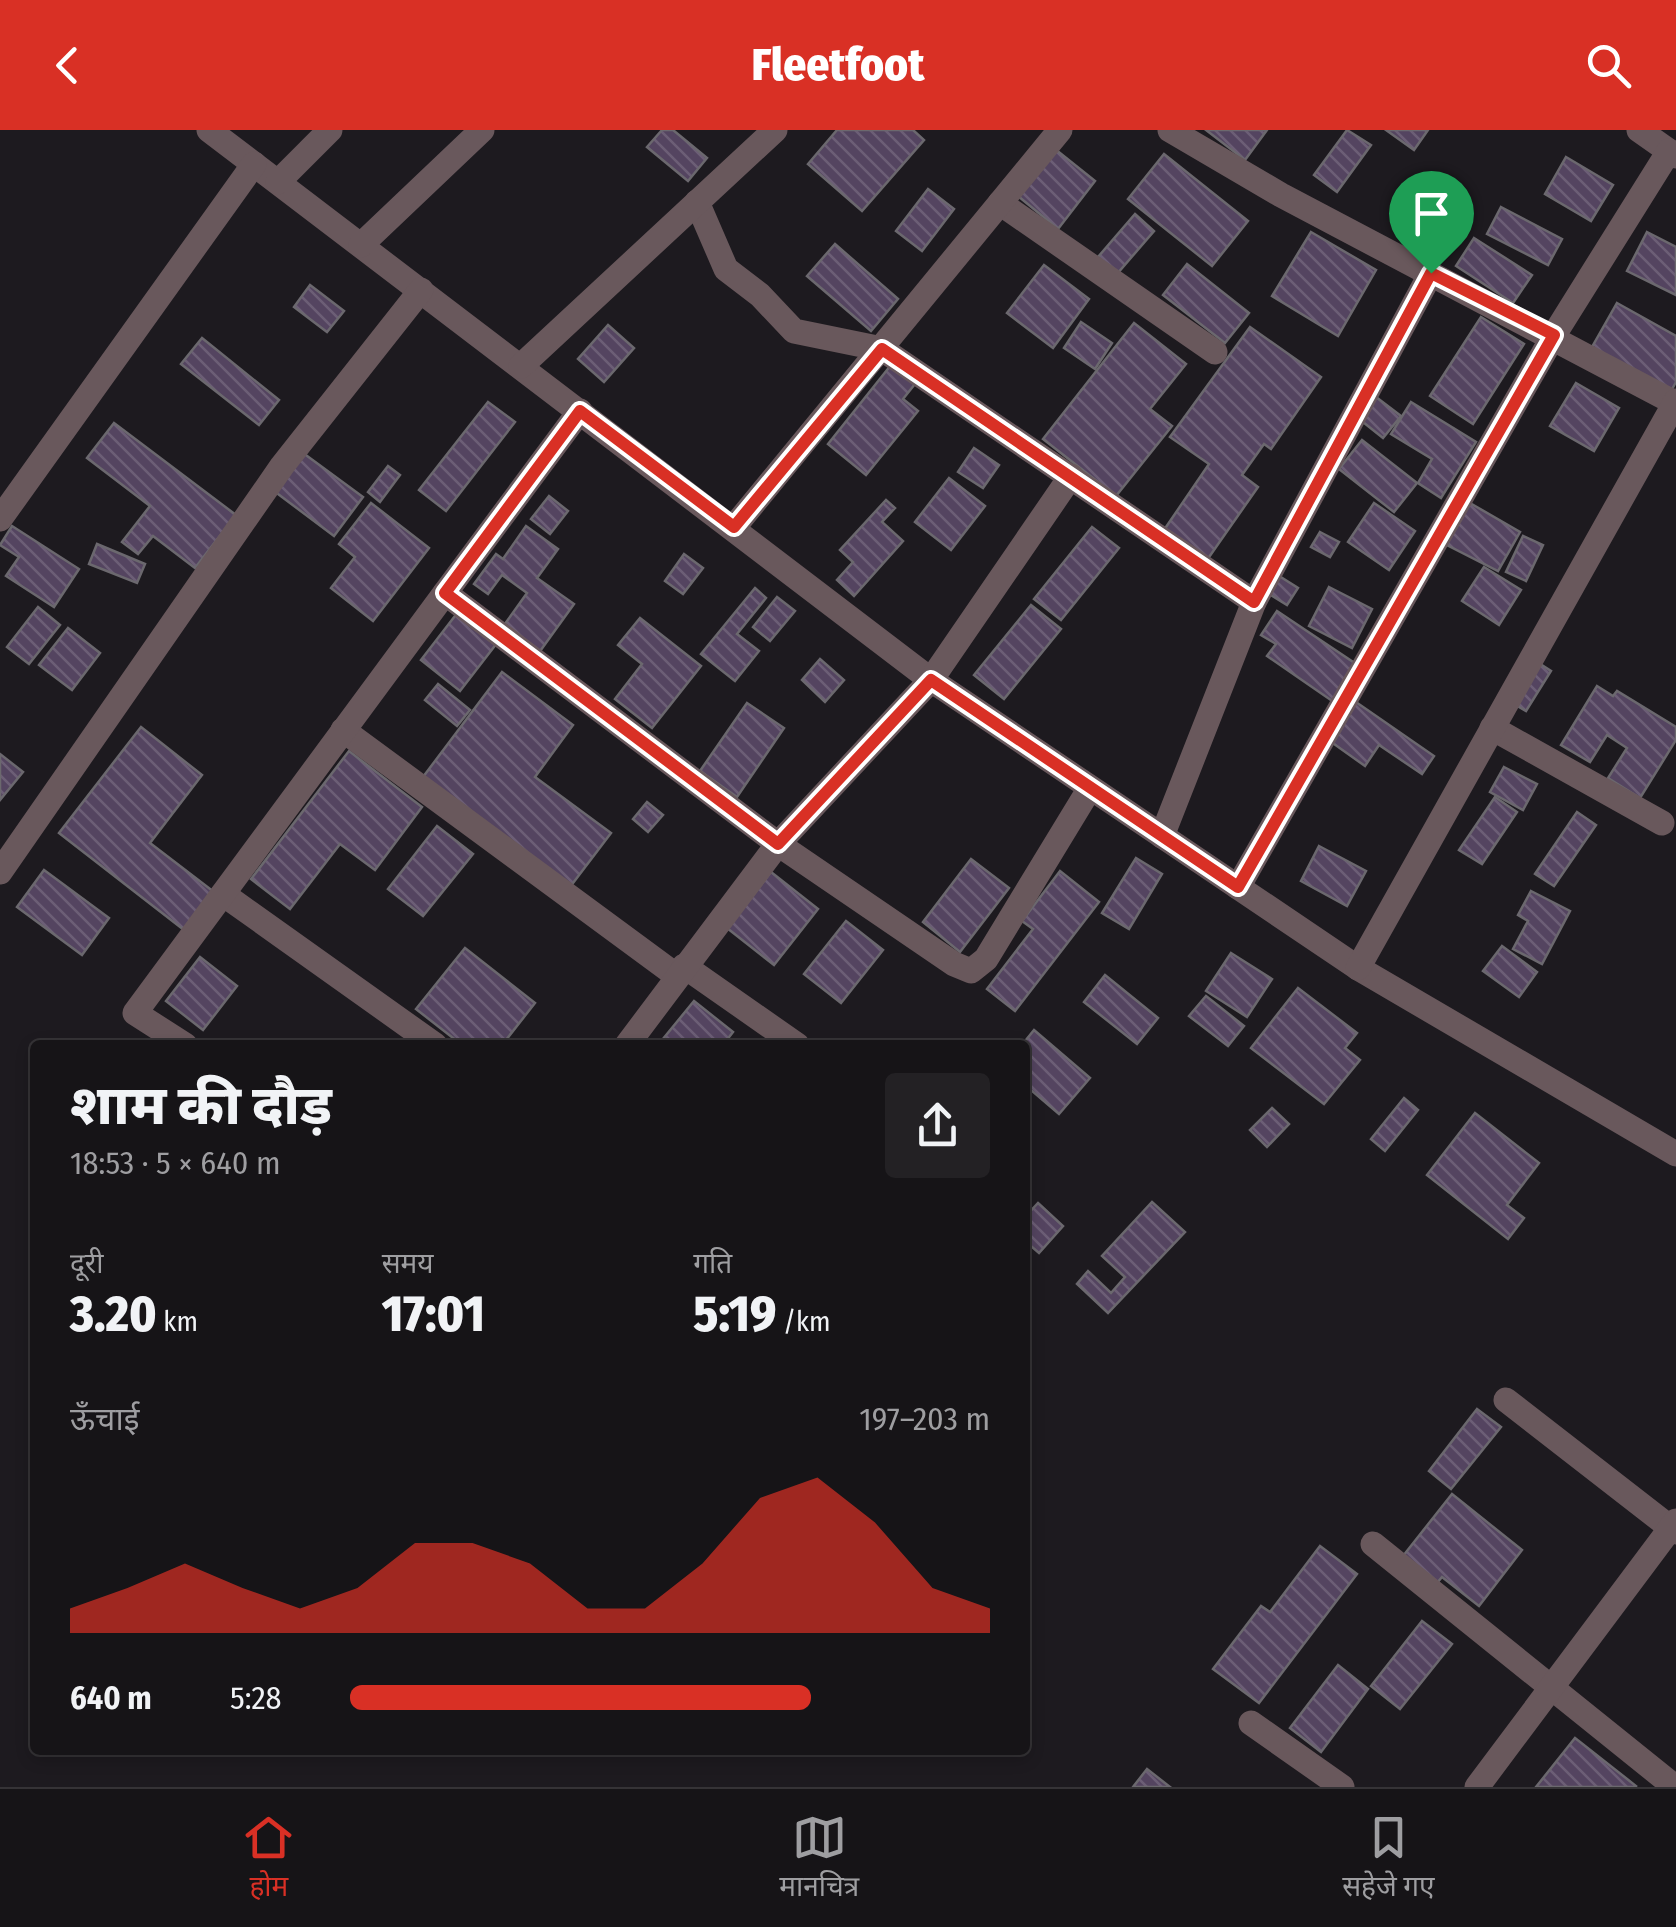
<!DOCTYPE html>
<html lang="hi">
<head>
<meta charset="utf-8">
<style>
	body { margin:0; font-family:"Fira Sans Condensed","Noto Sans Devanagari",sans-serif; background:#232124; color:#f1f3f6; height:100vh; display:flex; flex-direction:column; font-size:38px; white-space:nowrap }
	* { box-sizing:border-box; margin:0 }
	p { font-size:32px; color:#9e9ea1 }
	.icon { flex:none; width:55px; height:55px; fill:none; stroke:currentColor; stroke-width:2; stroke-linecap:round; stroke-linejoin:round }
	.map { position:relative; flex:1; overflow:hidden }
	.drawer { position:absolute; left:30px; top:910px; width:1000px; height:715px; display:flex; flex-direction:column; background:#161417; border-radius:10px; box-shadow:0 5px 15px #0003,0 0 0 2px #353336 }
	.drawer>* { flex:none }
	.pin { position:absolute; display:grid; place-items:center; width:85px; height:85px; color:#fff; margin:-102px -42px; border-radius:50% 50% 50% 0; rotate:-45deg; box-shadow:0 0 10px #0007 }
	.pin .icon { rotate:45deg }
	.round { display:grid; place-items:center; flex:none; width:105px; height:105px; border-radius:10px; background:#232124 }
	.head { display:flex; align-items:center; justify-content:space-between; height:170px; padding:0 40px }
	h1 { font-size:55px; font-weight:800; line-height:75px }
	.stats { display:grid; grid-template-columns:repeat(3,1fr); gap:15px; height:170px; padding:10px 40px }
	.stats div { display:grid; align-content:center }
	.stats b { font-size:50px; font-weight:800 }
	.stats small { font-size:28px; font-weight:400 }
	.stats p { font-size:28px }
	.chart { height:280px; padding:20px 40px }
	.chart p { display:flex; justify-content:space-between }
	.chart svg { width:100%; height:180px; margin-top:10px; fill:#d93025; opacity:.7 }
	ul { padding:0 40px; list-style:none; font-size:32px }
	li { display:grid; grid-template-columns:160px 120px 1fr; align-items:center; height:75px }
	li i { height:25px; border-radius:12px; background:#d93025 }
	header { display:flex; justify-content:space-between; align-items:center; height:130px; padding:0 40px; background:#d93025; color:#fff; font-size:45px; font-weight:800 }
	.dock { display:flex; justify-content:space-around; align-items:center; height:140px; border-top:2px solid #353336; background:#161417; font-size:28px; color:#9e9ea1 }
	.dock a { display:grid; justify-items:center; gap:5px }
	.dock .selected { color:#d93025 }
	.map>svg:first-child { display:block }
</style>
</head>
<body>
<header><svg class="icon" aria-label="back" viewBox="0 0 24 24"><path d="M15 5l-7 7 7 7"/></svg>Fleetfoot<svg class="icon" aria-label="search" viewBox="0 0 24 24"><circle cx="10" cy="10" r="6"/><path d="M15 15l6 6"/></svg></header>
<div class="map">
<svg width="1676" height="1657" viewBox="0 0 1676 1657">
	<defs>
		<pattern id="building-back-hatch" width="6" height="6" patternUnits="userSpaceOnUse" patternTransform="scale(2.5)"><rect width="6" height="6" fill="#544460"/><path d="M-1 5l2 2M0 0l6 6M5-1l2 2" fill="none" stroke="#6c5e76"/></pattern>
	</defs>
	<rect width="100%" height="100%" fill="#1d1a1f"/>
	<g fill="url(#building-back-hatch)" stroke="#6b686e" stroke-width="2.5">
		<polygon points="662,0 673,0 707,28 688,51 647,17"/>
		<polygon points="837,0 913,0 924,10 862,81 808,34"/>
		<polygon points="1206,0 1267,0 1245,30"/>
		<polygon points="1347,0 1371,15 1337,62 1314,45"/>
		<polygon points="1386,0 1428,0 1414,20"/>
		<polygon points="1055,19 1095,51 1058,99 1018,66"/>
		<polygon points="1164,24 1248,91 1212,136 1128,69"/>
		<polygon points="1566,27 1613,55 1591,91 1545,64"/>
		<polygon points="928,59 954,79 922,121 896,101"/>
		<polygon points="1501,77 1562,109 1548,135 1487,104"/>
		<polygon points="1135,84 1154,101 1117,144 1098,127"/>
		<polygon points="1311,102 1376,140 1338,206 1272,166"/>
		<polygon points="1647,102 1676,117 1676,165 1627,141"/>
		<polygon points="1474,108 1532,145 1513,173 1456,136"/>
		<polygon points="835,114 898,169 871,201 807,146"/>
		<polygon points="1187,134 1249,183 1225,213 1163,165"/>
		<polygon points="1044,135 1089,169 1053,218 1007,183"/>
		<polygon points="310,155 344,181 327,202 294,177"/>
		<polygon points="1617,173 1676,206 1676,252 1671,261 1592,217"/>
		<polygon points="1481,187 1524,214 1473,294 1430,266"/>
		<polygon points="1081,192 1112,213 1095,239 1064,218"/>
		<polygon points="1134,193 1186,234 1150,279 1172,296 1116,366 1043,309"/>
		<polygon points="608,195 634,218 604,252 578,229"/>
		<polygon points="1250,197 1321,247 1271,319 1264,314 1242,345 1258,357 1207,430 1164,400 1209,334 1170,307"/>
		<polygon points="202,208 279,270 259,295 181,234"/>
		<polygon points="891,235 915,254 903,269 918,281 866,345 828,314"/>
		<polygon points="1576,253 1619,278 1594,321 1550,296"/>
		<polygon points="1376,267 1401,286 1383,308 1358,288"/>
		<polygon points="488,272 515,292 446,381 419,360"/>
		<polygon points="1411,272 1476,312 1441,368 1418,353 1432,329 1391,304"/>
		<polygon points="114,293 236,385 195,438 153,406 138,424 122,412 150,376 87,328"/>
		<polygon points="1362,310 1417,353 1394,382 1339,339"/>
		<polygon points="974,318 999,335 983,358 958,342"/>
		<polygon points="299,320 363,367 334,406 270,358"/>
		<polygon points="388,336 400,345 380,372 368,362"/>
		<polygon points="949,348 985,376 951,420 915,392"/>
		<polygon points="549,366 568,381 550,404 531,389"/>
		<polygon points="1463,369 1520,402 1498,441 1439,411"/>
		<polygon points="886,370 895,378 882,392 903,411 854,466 837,450 853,432 840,420"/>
		<polygon points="371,373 429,418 373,491 331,458 355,427 339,414"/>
		<polygon points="1374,373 1415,401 1389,440 1348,412"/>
		<polygon points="12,396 79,439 54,477 6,446 19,427 0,415"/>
		<polygon points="526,396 558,419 537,448 574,474 538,524 502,498 527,463 502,445 488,464 474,454 496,424 503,429"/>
		<polygon points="1092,397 1119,418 1061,490 1034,469"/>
		<polygon points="1320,402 1339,412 1330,427 1311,417"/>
		<polygon points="1523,406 1543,415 1526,451 1506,442"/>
		<polygon points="97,414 145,434 137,453 89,434"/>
		<polygon points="684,424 703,438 683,464 665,451"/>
		<polygon points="1484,437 1521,460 1499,495 1462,471"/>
		<polygon points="1276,444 1298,458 1287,475 1266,462"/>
		<polygon points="1329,457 1372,479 1352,518 1309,496"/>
		<polygon points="755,458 766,468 737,504 759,521 735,551 701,524"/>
		<polygon points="777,467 795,481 770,511 753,497"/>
		<polygon points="1031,475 1061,499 1004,569 974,545"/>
		<polygon points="38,477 60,495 29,534 7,517"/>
		<polygon points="1277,481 1359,536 1338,575 1267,526 1276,514 1261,505"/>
		<polygon points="458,482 497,513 460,561 421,530"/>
		<polygon points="640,488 701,536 652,598 615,569 642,534 618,515"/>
		<polygon points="68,498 100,523 72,560 39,535"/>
		<polygon points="820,529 844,550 825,572 802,550"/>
		<polygon points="1534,530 1551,541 1526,581 1509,571"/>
		<polygon points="502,542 573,595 535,647 611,703 570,757 423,647"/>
		<polygon points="438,554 470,580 457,596 425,570"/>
		<polygon points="1597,556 1613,566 1617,561 1676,597 1676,610 1640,668 1608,648 1627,618 1607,605 1590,632 1561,615"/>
		<polygon points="1353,570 1434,626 1422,644 1379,615 1365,636 1327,609"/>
		<polygon points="747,573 784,598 737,667 700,641"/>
		<polygon points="141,597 202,645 150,713 214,762 184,800 59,703"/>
		<polygon points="349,621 422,677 375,740 340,714 290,779 251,749"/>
		<polygon points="0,624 23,642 0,670"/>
		<polygon points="1504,637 1537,654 1523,680 1490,662"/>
		<polygon points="1495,667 1517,682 1482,734 1459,720"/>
		<polygon points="647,672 663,685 648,702 633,689"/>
		<polygon points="1577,682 1596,695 1554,756 1535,744"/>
		<polygon points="437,696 473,724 423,786 388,759"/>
		<polygon points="1319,716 1366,741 1347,776 1301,751"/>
		<polygon points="1136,728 1162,744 1129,799 1102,783"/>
		<polygon points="971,729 1009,758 960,822 923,792"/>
		<polygon points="44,740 109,788 82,825 17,777"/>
		<polygon points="1060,741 1099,772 1015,881 987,859 1033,799 1022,791"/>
		<polygon points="771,742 818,779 774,835 727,798"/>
		<polygon points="1531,761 1570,781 1542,834 1513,819 1528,791 1518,785"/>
		<polygon points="846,791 883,820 841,873 804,844"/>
		<polygon points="1502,816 1537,842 1519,867 1483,841"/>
		<polygon points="465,818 535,873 502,915 462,915 416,879"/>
		<polygon points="1231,823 1272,849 1247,887 1206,861"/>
		<polygon points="200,827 237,856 203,900 166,871"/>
		<polygon points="1105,845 1158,888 1137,914 1084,872"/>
		<polygon points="1298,858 1357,903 1345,918 1360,930 1324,974 1251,918"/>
		<polygon points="1206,866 1244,896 1228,916 1189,886"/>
		<polygon points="694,871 733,902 723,915 658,915"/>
		<polygon points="1034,900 1090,948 1059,984 1025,955 1022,915"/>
		<polygon points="1404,968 1418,980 1385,1021 1371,1009"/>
		<polygon points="1272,978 1289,994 1267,1017 1250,1000"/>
		<polygon points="1475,983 1539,1033 1507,1075 1524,1088 1508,1109 1427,1045"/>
		<polygon points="1152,1072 1185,1102 1108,1183 1077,1154 1088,1141 1111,1163 1125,1147 1102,1126"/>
		<polygon points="1038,1073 1063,1096 1039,1123 1025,1111 1025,1087"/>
		<polygon points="1477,1279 1501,1297 1451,1359 1429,1341"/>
		<polygon points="1452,1364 1522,1420 1479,1476 1442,1447 1437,1453 1403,1426"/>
		<polygon points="1320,1416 1357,1444 1259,1573 1213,1539 1261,1476 1270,1482"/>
		<polygon points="1422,1491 1452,1514 1400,1579 1371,1556"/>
		<polygon points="1338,1535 1368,1559 1321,1622 1290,1598"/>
		<polygon points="1575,1608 1636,1656 1635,1657 1536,1657"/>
		<polygon points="1147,1639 1170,1657 1133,1657"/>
	</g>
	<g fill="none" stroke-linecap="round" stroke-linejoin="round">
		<g stroke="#69585c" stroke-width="25">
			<polyline points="209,0 931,550 1358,838 1676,1024"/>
			<polyline points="1170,0 1281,65 1675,273"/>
			<polyline points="1639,0 1676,26"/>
			<polyline points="278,52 330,0"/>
			<polyline points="697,72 726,139 760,165 794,201 882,219 1254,472 1431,143"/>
			<polyline points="1000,73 1215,222"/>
			<polyline points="361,115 482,0"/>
			<polyline points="521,236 775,0"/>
			<polyline points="580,281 445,463 778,714 954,834 971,841 986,829 1090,658"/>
			<polyline points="0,389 254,34"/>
			<polyline points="734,397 1060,0"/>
			<polyline points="1492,598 1662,693"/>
			<polyline points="343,600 677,846"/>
			<polyline points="1162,706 1254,472"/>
			<polyline points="0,742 282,336 421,160"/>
			<polyline points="1238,757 1554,205 1669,21"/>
			<polyline points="223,764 435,915"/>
			<polyline points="684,836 797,915"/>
			<polyline points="1358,838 1676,271"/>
			<polyline points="185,915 135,883 445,463"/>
			<polyline points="627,915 778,714 931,550 1071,346"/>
			<polyline points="1506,1270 1676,1402"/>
			<polyline points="1373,1414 1675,1657"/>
			<polyline points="1251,1593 1342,1657"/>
			<polyline points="1477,1657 1676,1391"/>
		</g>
	</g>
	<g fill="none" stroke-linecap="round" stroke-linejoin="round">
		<defs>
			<polygon id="route" points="1431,143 1554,205 1238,757 931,550 778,714 445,463 580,281 734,397 882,219 1254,472"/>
		</defs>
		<use href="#route" stroke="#fff" stroke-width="20"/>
		<use href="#route" stroke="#d93025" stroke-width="12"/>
	</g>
</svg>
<div class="pin" style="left:1431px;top:143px;background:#1e9e55"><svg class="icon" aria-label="arrive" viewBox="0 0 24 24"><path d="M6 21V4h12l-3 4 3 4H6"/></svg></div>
<section class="drawer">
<div class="head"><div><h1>शाम की दौड़</h1><p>18:53 · 5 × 640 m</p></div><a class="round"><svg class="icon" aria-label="share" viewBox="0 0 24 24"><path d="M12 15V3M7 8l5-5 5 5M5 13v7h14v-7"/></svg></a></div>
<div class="stats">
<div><p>दूरी</p><b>3.20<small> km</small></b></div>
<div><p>समय</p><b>17:01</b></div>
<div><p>गति</p><b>5:19<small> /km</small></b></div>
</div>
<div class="chart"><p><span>ऊँचाई</span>197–203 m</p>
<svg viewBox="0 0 160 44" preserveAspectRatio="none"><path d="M0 44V38L10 33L20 27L30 33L40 38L50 33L60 22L70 22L80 27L90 38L100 38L110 27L120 11L130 6L140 17L150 33L160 38V44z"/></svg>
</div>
<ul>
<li><b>640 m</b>5:28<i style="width:72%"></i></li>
</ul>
</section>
</div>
<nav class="dock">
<a class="selected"><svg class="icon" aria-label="home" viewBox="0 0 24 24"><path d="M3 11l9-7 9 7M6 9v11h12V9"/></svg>होम</a>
<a><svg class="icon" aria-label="map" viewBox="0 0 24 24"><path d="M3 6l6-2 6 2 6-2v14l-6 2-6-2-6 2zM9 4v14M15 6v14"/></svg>मानचित्र</a>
<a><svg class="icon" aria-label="saved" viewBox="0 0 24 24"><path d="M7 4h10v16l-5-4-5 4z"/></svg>सहेजे गए</a>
</nav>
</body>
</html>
